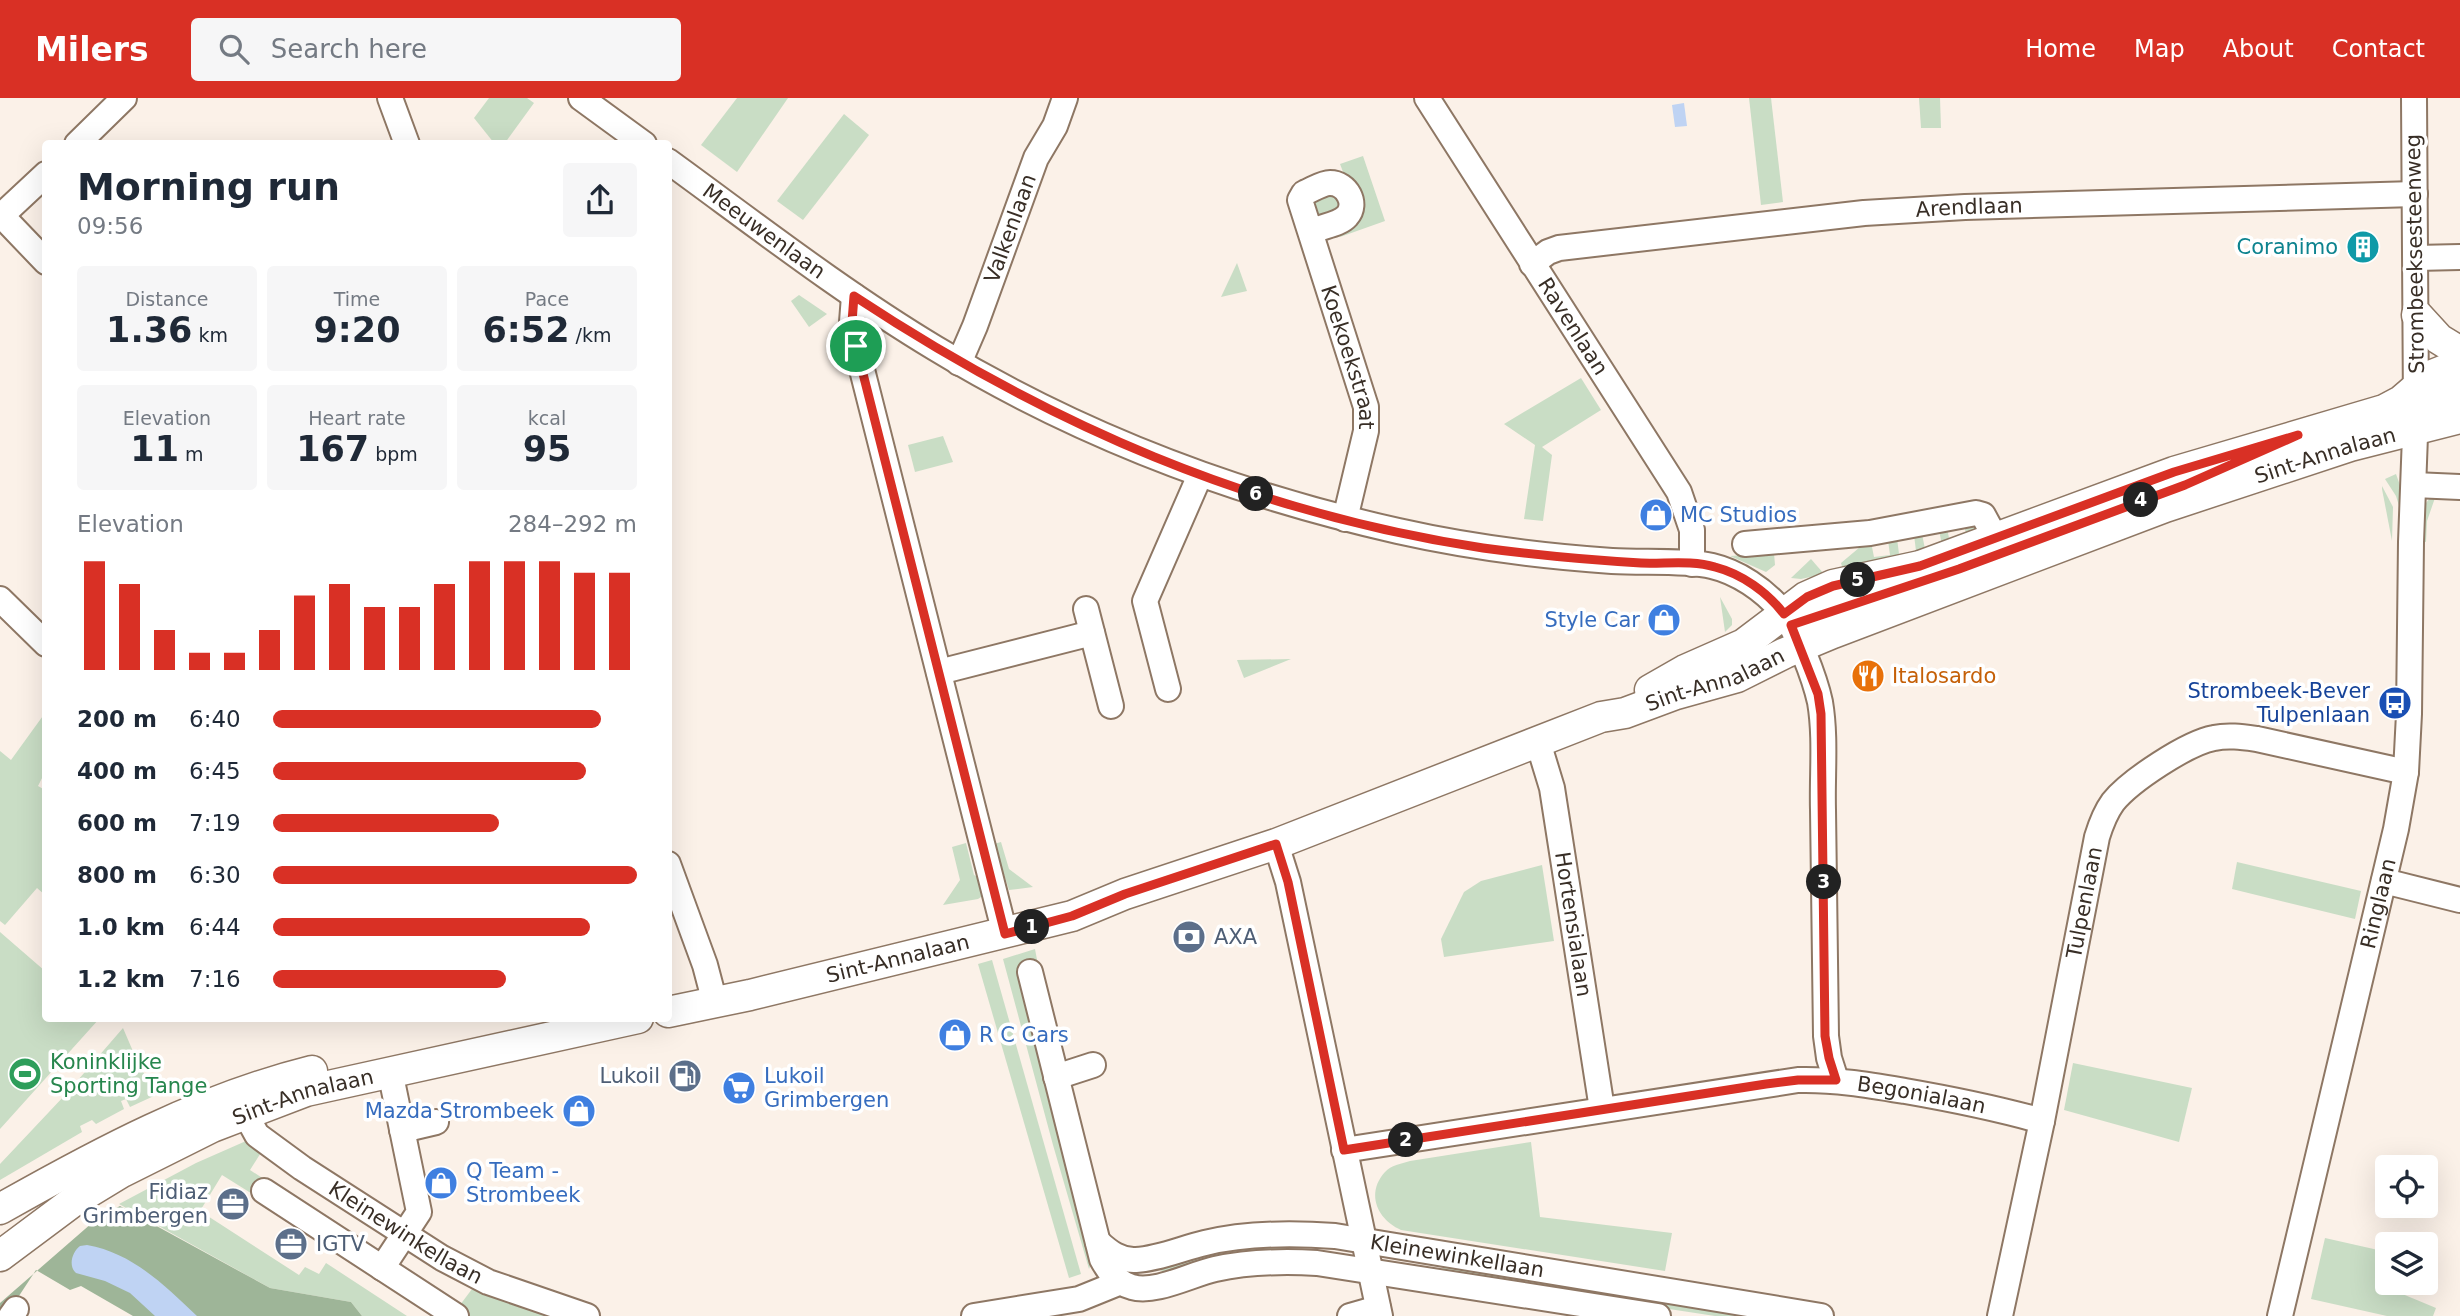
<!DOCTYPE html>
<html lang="en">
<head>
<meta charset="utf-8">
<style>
	body { margin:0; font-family:"DejaVu Sans",sans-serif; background:#f6f6f7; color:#1f2937; height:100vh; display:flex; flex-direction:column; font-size:26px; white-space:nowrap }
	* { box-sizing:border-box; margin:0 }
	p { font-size:23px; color:#747a83 }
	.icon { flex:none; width:38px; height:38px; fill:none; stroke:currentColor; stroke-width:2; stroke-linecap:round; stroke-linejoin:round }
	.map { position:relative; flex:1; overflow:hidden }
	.drawer { position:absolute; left:42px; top:42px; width:630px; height:882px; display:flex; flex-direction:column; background:#fff; border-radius:7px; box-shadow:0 7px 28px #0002 }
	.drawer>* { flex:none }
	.buttons { position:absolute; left:2375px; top:1057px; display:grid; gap:14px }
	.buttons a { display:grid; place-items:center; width:63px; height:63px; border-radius:7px; background:#fff; box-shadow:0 7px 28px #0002; font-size:35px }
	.pin { position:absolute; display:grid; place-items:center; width:60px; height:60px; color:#fff; margin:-30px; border:4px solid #fff; border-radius:50%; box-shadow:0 2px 7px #0007 }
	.km { position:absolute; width:35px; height:35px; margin:-18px; border-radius:50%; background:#222; color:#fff; font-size:19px; line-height:35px; text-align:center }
	.round { display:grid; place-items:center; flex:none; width:74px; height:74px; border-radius:7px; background:#f6f6f7 }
	.head { display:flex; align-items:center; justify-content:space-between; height:119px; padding:0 35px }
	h1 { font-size:38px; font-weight:700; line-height:52px }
	.stats { display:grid; grid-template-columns:repeat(3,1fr); gap:10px; height:119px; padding:7px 35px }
	.stats div { display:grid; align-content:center; border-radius:7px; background:#f6f6f7; text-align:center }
	.stats b { font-size:35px; font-weight:700 }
	.stats small { font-size:19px; font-weight:400 }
	.stats p { font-size:19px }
	.chart { height:196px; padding:14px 35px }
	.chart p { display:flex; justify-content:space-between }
	.chart svg { width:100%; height:126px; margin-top:7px; stroke:#d93025; stroke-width:6 }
	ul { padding:0 35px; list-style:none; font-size:23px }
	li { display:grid; grid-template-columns:112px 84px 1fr; align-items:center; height:52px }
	li i { height:18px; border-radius:9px; background:#d93025 }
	header { display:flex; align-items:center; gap:42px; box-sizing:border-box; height:98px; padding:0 35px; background:#d93025; color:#fff }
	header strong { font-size:33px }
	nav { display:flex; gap:38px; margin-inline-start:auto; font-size:24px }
	.search { width:490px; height:63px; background:#f6f6f7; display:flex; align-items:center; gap:18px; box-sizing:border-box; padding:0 24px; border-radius:7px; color:#747a83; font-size:26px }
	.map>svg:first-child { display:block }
</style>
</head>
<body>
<header>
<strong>Milers</strong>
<div class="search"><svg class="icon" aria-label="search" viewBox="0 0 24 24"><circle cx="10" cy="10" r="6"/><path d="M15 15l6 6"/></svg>Search here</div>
<nav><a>Home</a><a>Map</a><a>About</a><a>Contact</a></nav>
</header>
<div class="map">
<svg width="2460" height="1218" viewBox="0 0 2460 1218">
	<rect width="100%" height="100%" fill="#fbf1e8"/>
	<g fill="#c9ddc5">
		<polygon points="489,0 527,0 534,5 505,45 494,45 474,20"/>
		<polygon points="737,0 788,0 737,74 701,47"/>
		<polygon points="1749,0 1771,0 1783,104 1761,107"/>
		<polygon points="1919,0 1940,0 1941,30 1921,30"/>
		<polygon points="844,16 869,37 803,122 777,103"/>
		<polygon points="1363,58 1385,123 1340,139 1333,134 1345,79 1340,66"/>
		<polygon points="1335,96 1340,97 1339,111 1320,117 1315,117 1313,103"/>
		<polygon points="1237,165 1247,193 1221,199"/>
		<polygon points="799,197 827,216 809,229 791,203"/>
		<polygon points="1581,280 1601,312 1542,349 1552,357 1543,423 1524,421 1535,347 1504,326"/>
		<polygon points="943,338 953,364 915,374 908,347"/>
		<polygon points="2396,376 2401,390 2400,411 2396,398 2385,381"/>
		<polygon points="2382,388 2393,409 2392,443 2382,391"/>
		<path d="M2436,397L2427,423L2426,444H2421C2422,427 2418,404 2436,397Z"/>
		<polygon points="1978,423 1981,439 1843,472 1841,465 1866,444 1871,444 1874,459 1890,457 1888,442 1897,440 1899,456 1916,453 1914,437 1922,436 1925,451 1942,447 1939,432 1947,430 1950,445 1967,441 1964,426"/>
		<polygon points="1774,455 1775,467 1766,474 1730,458"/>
		<polygon points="1811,461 1824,476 1801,481 1791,480"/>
		<polygon points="1720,499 1732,521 1732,527 1725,534"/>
		<polygon points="1291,561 1244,580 1237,562"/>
		<polygon points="45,615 45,674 38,688 45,692 45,797 37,790 5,827 0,823 0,653 11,662"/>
		<polygon points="1001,744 1009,771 1033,789 1009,792 994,746"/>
		<polygon points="966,745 974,777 981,781 984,797 978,801 943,807 960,782 952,749"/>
		<polygon points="2237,764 2361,793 2355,821 2232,791"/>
		<polygon points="1542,767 1554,843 1444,859 1441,841 1464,794 1481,783"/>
		<polygon points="0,834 45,873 46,920 99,921 0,1031"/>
		<polygon points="1035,851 1038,867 1019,873 1048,1002 1092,1163 1089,1171 1053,1047 1003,861"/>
		<polygon points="992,862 1081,1176 1069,1180 978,866"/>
		<polygon points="123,930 138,965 156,997 130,1009 126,1001 121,1003 124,1011 96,1026 92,1022 80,1028 82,1034 0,1082 0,1066 65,997"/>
		<polygon points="2073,965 2192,990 2179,1044 2064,1012"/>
		<polygon points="246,1043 262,1053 250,1072 267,1083 257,1099 222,1077 200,1113 299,1177 305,1169 319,1176 326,1165 407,1218 362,1218 351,1204 270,1190 119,1106 196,1065"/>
		<path d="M1531,1044L1540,1119L1672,1135L1665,1173L1401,1132C1378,1122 1365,1096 1385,1074C1391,1067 1401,1066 1410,1063Z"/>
		<polygon points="2325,1140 2387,1154 2387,1185 2404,1185 2400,1195 2436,1210 2433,1218 2387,1218 2311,1201"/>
		<polygon points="1286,1147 1288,1149 1287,1154 1198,1165 1164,1174 1158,1171 1158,1169 1214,1152"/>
		<polygon points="1443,1168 1576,1188 1577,1192 1576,1193 1442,1173"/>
		<polygon points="475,1187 551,1218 459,1218 460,1207"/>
		<polygon points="1609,1194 1776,1218 1715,1218 1610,1202 1608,1200"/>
	</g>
	<polygon fill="#9eb598" points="120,1108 270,1190 351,1204 362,1218 133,1218 81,1188 70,1192 36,1172 15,1204 0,1218 0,1205 100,1118"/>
	<g fill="#bfd3f3">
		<polygon points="1684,5 1687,28 1675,29 1672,7"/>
		<path d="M87,1147C133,1155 165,1188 197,1218H155L130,1195L105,1183L76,1175C68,1168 72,1154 80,1148Z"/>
	</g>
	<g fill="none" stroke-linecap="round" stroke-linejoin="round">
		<defs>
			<g id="minor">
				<polyline points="390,0 407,46"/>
				<polyline points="581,0 644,46"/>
				<path id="s1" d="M1427,0L1679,394L1692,432V466"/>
				<polyline points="77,46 124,0"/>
				<path id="s2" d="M668,63C756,127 842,194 935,250C1078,337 1234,396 1398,433C1469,449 1540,458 1612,463C1642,465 1685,462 1712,468C1738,474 1764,492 1781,512C1796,530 1815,581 1820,604C1826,639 1822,677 1823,712C1824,788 1825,863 1826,938L1829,960L1836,982"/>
				<polyline points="0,116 46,164"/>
				<polyline points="0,119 46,76"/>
				<path id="s3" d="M1312,138L1315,132C1324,128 1340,126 1347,118C1358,106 1347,85 1330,85C1322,85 1312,92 1304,95L1300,102L1366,309V333L1345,421"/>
				<polyline points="2416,160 2460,159"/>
				<path id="s4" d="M1532,166L1548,154L1559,150L1864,115L1965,109L2415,96"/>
				<polyline points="854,198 852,224 856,248 1005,836"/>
				<path id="s5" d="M959,265L975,228L1036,60L1055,28L1065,0"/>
				<polyline points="2403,315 2460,293"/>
				<polyline points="2414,387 2460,389"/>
				<polyline points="1745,446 1870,435 1976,415 1983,417 1996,441"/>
				<polyline points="0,501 46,546"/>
				<polyline points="1086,511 1111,608"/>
				<polyline points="1791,527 1989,460"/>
				<polyline points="939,574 1092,535"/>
				<polyline points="1168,591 1145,503 1200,377"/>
				<path id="s6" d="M1538,644L1552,690L1602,1011"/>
				<polyline points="1276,746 1288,784 1380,1218"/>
				<polyline points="668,766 705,867 715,905"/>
				<polyline points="2384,783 2460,802"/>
				<path d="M1030,874L1102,1161C1109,1174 1117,1185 1132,1189C1155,1196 1192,1176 1215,1171C1248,1164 1283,1163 1317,1165L1658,1218"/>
				<polyline points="1056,979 1093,967"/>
				<path id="s7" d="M246,1017L257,1037L302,1070L442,1160L488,1184L587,1218"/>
				<polyline points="402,1032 436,1024"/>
				<path id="s8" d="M1344,1052L1798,982C1834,981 1869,987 1905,993C1951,1001 1996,1010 2042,1023"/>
				<polyline points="264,1093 456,1218"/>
				<path id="s9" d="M1098,1144C1109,1154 1120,1163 1136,1162C1159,1161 1183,1150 1205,1145C1246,1135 1293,1135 1335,1138L1821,1218"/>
				<polyline points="382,1170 419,1114 390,973"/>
				<polyline points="11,1218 16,1211"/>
				<polyline points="974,1218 1079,1201 1121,1184"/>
				<polyline points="1350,1218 1378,1210"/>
				<path id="s10" d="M2000,1218L2042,1023L2097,739C2101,726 2105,715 2113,704C2130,683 2187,645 2214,640C2228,637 2242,639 2257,641L2406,674"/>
				<path id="s11" d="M2280,1218L2396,731L2406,674L2409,616L2411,444L2416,311L2414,0"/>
			</g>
			<g id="major">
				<polyline points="2417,217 2439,241 2460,254"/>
				<polyline points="1650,592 1685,572 1744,546 1806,499 1833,487 1920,468 2174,374 2384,312 2401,303 2430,278 2460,266"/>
				<path id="s12" d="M668,914L750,897L1072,818L1125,796L1276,746L1601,619L1625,615L1676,596L1737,579L1785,555L1833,535L2165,409L2350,348L2460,320"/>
				<path d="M0,1111C99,1055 200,1001 312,973"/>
				<path id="s13" d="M0,1158L71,1105L122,1074L212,1029L306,993L638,920"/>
			</g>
		</defs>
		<use href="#minor" stroke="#8e7764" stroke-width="28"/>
		<use href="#major" stroke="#8e7764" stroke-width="33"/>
		<use href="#minor" stroke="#fff" stroke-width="24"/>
		<use href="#major" stroke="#fff" stroke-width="30"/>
	</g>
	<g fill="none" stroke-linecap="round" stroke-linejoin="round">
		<defs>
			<path id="route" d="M854,198C1048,326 1251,415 1483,450C1535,457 1588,462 1641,465C1665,466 1692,462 1715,469C1742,476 1767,494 1784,516L1807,499L1833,488L1920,468L2174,374L2298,337L2185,387L1959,471L1791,527L1818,596L1821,616L1825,938L1829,960L1836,982H1798L1766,986L1344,1052L1288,784L1276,746L1125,796L1072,818L1005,836L856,248L852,224Z"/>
		</defs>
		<use href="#route" stroke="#fff" stroke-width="14"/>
		<use href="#route" stroke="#d93025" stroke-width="9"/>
	</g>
	<defs>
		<symbol id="building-disc" viewBox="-11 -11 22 22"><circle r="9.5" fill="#0f9aa8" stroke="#fff"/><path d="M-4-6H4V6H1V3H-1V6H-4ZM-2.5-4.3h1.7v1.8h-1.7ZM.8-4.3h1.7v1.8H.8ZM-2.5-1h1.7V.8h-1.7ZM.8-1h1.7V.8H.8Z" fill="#fff"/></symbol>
		<symbol id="shop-disc" viewBox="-11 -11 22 22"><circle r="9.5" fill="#3f7fe0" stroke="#fff"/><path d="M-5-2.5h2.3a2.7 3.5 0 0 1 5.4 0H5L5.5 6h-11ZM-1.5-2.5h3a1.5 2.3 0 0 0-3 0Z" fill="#fff"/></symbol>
		<symbol id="restaurant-disc" viewBox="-11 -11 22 22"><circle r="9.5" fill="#e8710a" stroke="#fff"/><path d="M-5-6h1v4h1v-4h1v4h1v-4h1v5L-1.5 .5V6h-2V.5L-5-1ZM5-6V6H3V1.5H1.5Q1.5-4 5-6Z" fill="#fff"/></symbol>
		<symbol id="bus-disc" viewBox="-11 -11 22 22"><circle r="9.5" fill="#1a4fb4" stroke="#fff"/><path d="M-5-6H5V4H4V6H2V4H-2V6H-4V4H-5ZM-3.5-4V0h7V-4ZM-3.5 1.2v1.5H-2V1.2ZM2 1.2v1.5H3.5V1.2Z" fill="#fff"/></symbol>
		<symbol id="bank-disc" viewBox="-11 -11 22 22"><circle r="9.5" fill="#5c6f8a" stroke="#fff"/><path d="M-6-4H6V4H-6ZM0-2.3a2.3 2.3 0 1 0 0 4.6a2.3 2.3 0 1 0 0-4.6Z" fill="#fff"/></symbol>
		<symbol id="stadium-disc" viewBox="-11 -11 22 22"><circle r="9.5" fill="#2e9e5b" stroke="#fff"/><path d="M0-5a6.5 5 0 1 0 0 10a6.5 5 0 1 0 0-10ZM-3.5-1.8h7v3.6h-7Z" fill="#fff"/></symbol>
		<symbol id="fuel-disc" viewBox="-11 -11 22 22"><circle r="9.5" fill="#5c6f8a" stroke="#fff"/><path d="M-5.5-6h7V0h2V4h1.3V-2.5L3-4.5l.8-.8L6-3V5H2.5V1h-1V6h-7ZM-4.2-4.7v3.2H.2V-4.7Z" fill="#fff"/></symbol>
		<symbol id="supermarket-disc" viewBox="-11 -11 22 22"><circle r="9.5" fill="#3f7fe0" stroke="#fff"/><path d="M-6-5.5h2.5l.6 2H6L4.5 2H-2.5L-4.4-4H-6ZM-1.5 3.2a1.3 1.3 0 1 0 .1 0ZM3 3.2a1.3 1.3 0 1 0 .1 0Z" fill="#fff"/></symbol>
		<symbol id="office-disc" viewBox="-11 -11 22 22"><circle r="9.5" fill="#5c6f8a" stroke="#fff"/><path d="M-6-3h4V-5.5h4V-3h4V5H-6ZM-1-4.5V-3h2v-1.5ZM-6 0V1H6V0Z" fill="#fff"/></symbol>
	</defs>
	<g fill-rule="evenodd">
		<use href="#building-disc" x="2344" y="130" width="38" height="38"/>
		<use href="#shop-disc" x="1637" y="398" width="38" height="38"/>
		<use href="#shop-disc" x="1645" y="503" width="38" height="38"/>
		<use href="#restaurant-disc" x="1849" y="559" width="38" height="38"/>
		<use href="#bus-disc" x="2376" y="586" width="38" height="38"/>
		<use href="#bank-disc" x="1170" y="820" width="38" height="38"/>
		<use href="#shop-disc" x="936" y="918" width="38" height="38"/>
		<use href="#stadium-disc" x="6" y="957" width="38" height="38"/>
		<use href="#fuel-disc" x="666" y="959" width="38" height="38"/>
		<use href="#supermarket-disc" x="720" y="971" width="38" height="38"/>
		<use href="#shop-disc" x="560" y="994" width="38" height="38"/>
		<use href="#shop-disc" x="422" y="1066" width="38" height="38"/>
		<use href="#office-disc" x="214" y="1087" width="38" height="38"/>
		<use href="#office-disc" x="272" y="1127" width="38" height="38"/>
	</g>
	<g text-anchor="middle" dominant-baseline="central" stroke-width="7" stroke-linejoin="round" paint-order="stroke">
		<g font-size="21" fill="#382e26" stroke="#fff">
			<text stroke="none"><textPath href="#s4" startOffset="444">Arendlaan</textPath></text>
			<text stroke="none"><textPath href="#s5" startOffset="144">Valkenlaan</textPath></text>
			<text stroke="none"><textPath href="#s2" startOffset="119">Meeuwenlaan</textPath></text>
			<text transform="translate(2415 156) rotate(-91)">Strombeeksesteenweg</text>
			<text stroke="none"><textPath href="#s1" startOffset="271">Ravenlaan</textPath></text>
			<text stroke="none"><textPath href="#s3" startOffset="289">Koekoekstraat</textPath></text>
			<text stroke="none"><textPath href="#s12" startOffset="1752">Sint-Annalaan</textPath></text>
			<text stroke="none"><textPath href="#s12" startOffset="1101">Sint-Annalaan</textPath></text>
			<text stroke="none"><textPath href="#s10" startOffset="422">Tulpenlaan</textPath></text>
			<text stroke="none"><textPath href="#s11" startOffset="424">Ringlaan</textPath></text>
			<text stroke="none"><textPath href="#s6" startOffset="186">Hortensialaan</textPath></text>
			<text stroke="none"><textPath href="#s12" startOffset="236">Sint-Annalaan</textPath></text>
			<text stroke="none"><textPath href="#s8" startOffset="584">Begonialaan</textPath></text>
			<text stroke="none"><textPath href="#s13" startOffset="345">Sint-Annalaan</textPath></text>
			<text stroke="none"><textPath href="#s7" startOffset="201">Kleinewinkellaan</textPath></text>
			<text stroke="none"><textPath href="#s9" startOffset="369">Kleinewinkellaan</textPath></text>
		</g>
		<g font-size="21" fill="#0d838f" stroke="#fff" text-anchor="end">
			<text x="2338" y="149">Coranimo</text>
		</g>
		<g font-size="21" fill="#366cbe" stroke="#fff" text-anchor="start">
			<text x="1680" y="417">MC Studios</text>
			<text x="1640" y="522" text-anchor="end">Style Car</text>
			<text x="979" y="937">R C Cars</text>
			<text x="764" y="978">Lukoil<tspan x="764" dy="24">Grimbergen</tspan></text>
			<text x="554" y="1013" text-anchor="end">Mazda Strombeek</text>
			<text x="466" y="1073">Q Team -<tspan x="466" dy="24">Strombeek</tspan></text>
		</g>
		<g font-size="21" fill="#c56008" stroke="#fff" text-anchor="start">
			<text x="1892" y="578">Italosardo</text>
		</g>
		<g font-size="21" fill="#164399" stroke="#fff" text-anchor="end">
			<text x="2370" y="593">Strombeek-Bever<tspan x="2370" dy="24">Tulpenlaan</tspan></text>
		</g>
		<g font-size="21" fill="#4e5e75" stroke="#fff" text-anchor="start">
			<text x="1214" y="839">AXA</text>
			<text x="660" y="978" text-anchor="end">Lukoil</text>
			<text x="208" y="1094" text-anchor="end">Fidiaz<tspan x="208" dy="24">Grimbergen</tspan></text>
			<text x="316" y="1146">IGTV</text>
		</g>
		<g font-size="21" fill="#27864d" stroke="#fff" text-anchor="start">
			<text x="50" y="964">Koninklijke<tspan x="50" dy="24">Sporting Tange</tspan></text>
		</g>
	</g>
</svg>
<div class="buttons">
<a><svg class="icon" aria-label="locate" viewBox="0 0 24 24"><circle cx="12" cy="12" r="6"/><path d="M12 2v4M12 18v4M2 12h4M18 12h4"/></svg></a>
<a><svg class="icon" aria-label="layers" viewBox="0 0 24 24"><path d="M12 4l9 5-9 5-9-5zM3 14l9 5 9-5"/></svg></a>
</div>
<div class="pin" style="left:856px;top:248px;background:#1e9e55"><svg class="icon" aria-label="arrive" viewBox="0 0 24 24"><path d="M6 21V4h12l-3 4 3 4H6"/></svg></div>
<b class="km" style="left:1032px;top:829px">1</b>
<b class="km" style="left:1406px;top:1042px">2</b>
<b class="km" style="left:1824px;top:784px">3</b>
<b class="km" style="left:2141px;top:402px">4</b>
<b class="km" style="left:1858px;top:482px">5</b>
<b class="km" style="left:1256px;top:396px">6</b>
<section class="drawer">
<div class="head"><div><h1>Morning run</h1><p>09:56</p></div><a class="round"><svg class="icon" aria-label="share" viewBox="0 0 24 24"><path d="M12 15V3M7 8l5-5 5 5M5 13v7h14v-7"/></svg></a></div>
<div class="stats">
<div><p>Distance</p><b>1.36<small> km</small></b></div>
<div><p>Time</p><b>9:20</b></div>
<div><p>Pace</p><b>6:52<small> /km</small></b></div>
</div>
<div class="stats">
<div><p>Elevation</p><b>11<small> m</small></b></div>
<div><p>Heart rate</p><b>167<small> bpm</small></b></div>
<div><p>kcal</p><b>95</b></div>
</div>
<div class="chart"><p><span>Elevation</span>284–292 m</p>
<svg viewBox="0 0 160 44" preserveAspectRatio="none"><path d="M5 44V6M15 44V14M25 44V30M35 44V38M45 44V38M55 44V30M65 44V18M75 44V14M85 44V22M95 44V22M105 44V14M115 44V6M125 44V6M135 44V6M145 44V10M155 44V10"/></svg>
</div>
<ul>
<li><b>200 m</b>6:40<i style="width:90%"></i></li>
<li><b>400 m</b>6:45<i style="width:86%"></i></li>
<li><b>600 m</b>7:19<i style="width:62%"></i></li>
<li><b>800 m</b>6:30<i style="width:100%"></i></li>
<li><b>1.0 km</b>6:44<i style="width:87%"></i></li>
<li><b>1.2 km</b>7:16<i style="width:64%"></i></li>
</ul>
</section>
</div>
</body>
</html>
